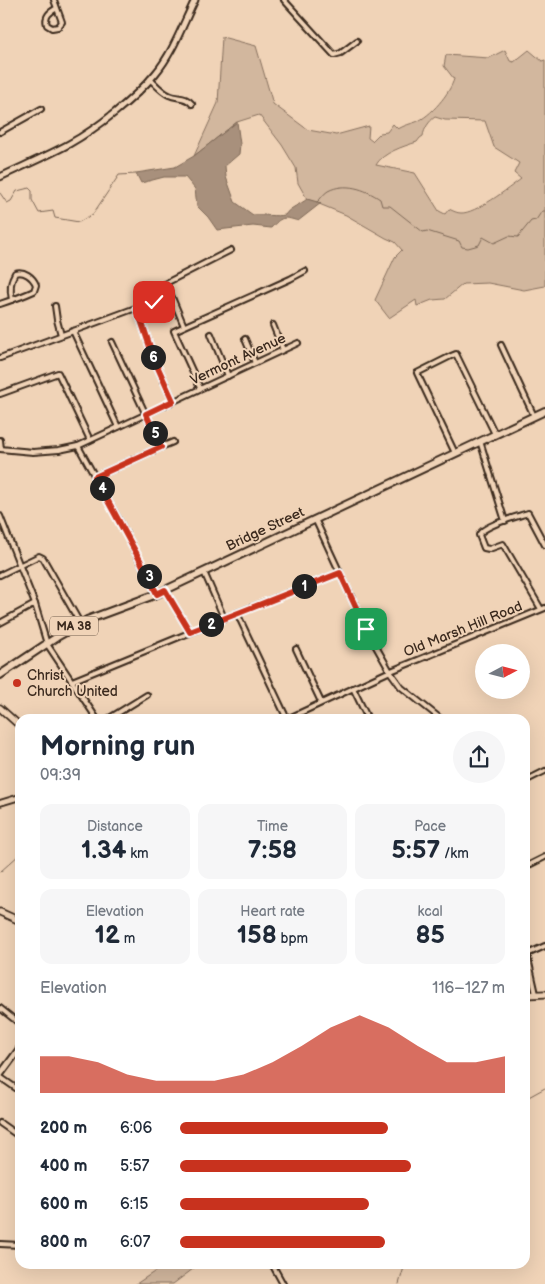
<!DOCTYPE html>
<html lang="en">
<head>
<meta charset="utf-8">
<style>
	body { margin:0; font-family:"Balsamiq Sans",sans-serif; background:#f6f6f7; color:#1f2937; height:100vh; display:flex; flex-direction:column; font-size:19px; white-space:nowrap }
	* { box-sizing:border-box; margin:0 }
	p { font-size:16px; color:#747a83 }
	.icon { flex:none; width:28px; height:28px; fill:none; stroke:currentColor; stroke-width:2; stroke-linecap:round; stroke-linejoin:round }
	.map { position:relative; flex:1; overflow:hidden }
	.sheet { position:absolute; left:15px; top:714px; width:515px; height:555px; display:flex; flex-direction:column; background:#fff; border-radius:15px; box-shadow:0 5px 20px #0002 }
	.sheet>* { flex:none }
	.needle { width:32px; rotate:83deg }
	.buttons { position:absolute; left:475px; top:644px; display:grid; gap:10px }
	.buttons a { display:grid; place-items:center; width:55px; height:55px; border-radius:50%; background:#fff; box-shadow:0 5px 20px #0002; font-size:25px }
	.pin { position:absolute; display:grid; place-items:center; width:42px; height:42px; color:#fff; margin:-21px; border-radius:10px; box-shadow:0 2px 8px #0006 }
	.km { position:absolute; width:25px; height:25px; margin:-12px; border-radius:50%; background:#222; color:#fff; font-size:14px; line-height:25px; text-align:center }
	.round { display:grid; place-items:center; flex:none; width:52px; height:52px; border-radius:26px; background:#f6f6f7 }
	.overview { display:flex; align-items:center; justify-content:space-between; height:85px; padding:0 25px }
	h1 { font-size:28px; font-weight:700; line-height:38px }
	.figures { display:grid; grid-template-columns:repeat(3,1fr); gap:8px; height:85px; padding:5px 25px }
	.figures div { display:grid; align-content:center; border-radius:12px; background:#f6f6f7; text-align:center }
	.figures b { font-size:25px; font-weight:700 }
	.figures small { font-size:14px; font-weight:400 }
	.figures p { font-size:14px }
	.chart { height:140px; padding:10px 25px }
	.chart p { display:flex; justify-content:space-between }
	.chart svg { width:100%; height:90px; margin-top:5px; fill:#c8321e; opacity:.7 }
	ul { padding:0 25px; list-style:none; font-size:16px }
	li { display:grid; grid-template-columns:80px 60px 1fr; align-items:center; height:38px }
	li i { height:12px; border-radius:6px; background:#c8321e }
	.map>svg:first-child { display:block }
</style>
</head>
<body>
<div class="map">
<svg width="545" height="1284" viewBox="0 0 545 1284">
	<rect width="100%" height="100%" fill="#f0d3b7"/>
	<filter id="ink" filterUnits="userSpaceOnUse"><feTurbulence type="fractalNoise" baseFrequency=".02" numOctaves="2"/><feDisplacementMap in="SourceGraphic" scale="10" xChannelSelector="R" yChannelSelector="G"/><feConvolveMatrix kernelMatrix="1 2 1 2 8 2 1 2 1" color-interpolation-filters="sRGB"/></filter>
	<g filter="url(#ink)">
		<g fill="#d2b79e" stroke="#86705e" fill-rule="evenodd">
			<path d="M222,37L256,46L273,104L308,130L336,135L369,126L368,138L372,141L380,133L387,132L393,124L398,129C405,125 410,124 416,122C431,116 450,93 454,79L444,66L446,55L489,58L505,50L510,61L514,62L529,50L542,61L545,60V286L524,290L488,283L463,284L445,299L432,300L417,306L416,300L389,318L375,300L395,257L402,250L395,242L386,238L346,215L307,199L298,183L296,168L282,145L259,115L237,122L194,156L218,103ZM435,117L445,120L485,121L494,147L519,163L514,173L521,179C509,188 475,214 461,213C457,213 453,211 449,209L445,214L439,211L415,173L376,165C382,153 404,146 417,142L420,138L423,136C424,129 429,121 435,117Z"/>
			<polygon points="166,1264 197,1264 193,1269 173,1284 136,1284"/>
		</g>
		<path fill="#a8907b" stroke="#7c6756" d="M237,122L240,144L239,154L225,166L226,177L235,202L253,215C264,214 275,217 285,215C290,207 300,205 307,199L321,203L298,221C283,216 281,217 271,228L253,226L217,230L208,217L197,206L195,189L185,177H164L141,183L136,173L175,167L194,156Z"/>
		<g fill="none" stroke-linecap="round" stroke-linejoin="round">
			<g stroke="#7c6756" stroke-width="1">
				<polyline points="0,193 7,203 11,201 17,191 29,188 32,191 32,200 39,213 53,211 55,218 79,222 93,214 119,175 136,174"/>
				<path d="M317,202C321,199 324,193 328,191C345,182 365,189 380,199L382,206H390L423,232L427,231L459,241L462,247L468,248L479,245L483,237L494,243L509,236L518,237L531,221L536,220L542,211H545"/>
				<polyline points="0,872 20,854"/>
				<polyline points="525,1099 545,1088"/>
				<polyline points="399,1284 405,1264"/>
			</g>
			<defs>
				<g id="minor">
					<path d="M54,0L62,22L58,27L52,28L47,25C44,16 50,12 57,8"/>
					<polyline points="284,0 334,55 341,53 357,41"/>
					<path d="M150,79C156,85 162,92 169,95C177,99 186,96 192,104"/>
					<polyline points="0,132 41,109"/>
					<path d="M0,304C12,300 23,296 34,291L36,285C33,277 24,270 15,273C10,281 10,291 12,300"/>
					<polyline points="55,306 57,320 61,335"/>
					<polyline points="137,308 154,359 173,401"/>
					<polyline points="273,325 283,350"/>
					<polyline points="184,326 166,283 231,250"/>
					<polyline points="73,331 118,427"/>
					<polyline points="211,334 228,376"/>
					<polyline points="245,339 255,363"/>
					<polyline points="501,345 534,416"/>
					<polyline points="0,358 171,295"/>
					<polyline points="200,388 174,331 290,279 305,271"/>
					<polyline points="0,394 58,373 90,440"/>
					<polyline points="0,440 1,449"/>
					<polyline points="480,441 505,521"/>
					<polyline points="78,446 122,526 157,594"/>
					<polyline points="161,447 173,442"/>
					<polyline points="0,449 33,452 59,450 78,446 298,343"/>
					<polyline points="455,453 417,373 451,356 456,354 495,434"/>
					<polyline points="95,477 161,447 112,342"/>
					<polyline points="0,516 35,604 47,644 97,719"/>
					<polyline points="315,519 366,629 391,673 401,687 441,719"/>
					<polyline points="204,572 224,618"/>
					<polyline points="0,575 39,556 43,558 80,623"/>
					<polyline points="165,590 190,632"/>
					<path d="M541,609L503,544L489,549L484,548L479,535C484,525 516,517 528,513L545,545"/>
					<polyline points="237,613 287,719"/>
					<polyline points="0,623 35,604"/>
					<polyline points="296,649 321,702"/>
					<polyline points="72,681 245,610 340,573"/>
					<polyline points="353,688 368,719"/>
					<polyline points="108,719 147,695"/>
					<polyline points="287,719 386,673 545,608"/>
					<polyline points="525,781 545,771"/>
					<polyline points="0,803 20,797"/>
					<polyline points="525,867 545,857"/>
					<polyline points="527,954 536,994"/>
					<polyline points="525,955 545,946"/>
					<polyline points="0,1008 20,1024"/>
					<polyline points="0,1077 20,1091"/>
					<polyline points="0,1123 20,1137"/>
					<polyline points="0,1244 20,1245"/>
					<polyline points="272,1264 283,1284"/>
				</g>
				<g id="tertiary">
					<path d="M0,177C23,166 47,156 69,144C98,128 134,99 155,74C173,53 183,24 195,0"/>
					<polyline points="0,1075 20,1048"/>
				</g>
				<g id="secondary">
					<polyline points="0,708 20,726"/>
					<polyline points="0,912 20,921"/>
					<polyline points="525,995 545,994"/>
				</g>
				<polyline id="primary" points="0,675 57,637 87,620 157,594 545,411"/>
			</defs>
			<use href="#minor" stroke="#3b2a1e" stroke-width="8"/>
			<use href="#tertiary" stroke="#3b2a1e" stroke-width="9"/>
			<use href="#secondary" stroke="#3b2a1e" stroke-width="9"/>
			<use href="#primary" stroke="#3b2a1e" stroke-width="10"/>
			<use href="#minor" stroke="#f0d3b7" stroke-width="4"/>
			<use href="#tertiary" stroke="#f0d3b7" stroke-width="5"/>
			<use href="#secondary" stroke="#f0d3b7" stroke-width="5.5"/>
			<use href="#primary" stroke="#f0d3b7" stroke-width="6"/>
		</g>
	</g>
	<g fill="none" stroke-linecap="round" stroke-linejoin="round" filter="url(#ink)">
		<defs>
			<polyline id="route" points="154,302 137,308 154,359 173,401 146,414 161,447 95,477 141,562 157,594 165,590 190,632 340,573 366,629"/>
		</defs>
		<use href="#route" stroke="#fff" stroke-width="10"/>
		<use href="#route" stroke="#c8321e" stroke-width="6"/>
	</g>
	<circle fill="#c8321e" stroke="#f0d3b7" stroke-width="2" cx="17" cy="683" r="5"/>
	<g text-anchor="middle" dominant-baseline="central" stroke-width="4" stroke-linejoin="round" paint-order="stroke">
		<rect fill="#f0d3b7" stroke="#715d4c" stroke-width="1" x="50" y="616.5" width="48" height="19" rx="4"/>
		<g font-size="12" font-weight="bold" fill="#3b2a1e">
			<text x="74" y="626">MA 38</text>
		</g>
		<g font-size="14" fill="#3b2a1e" stroke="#f0d3b7">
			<text transform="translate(238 359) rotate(-25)">Vermont Avenue</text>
			<text transform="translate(265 529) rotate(-25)">Bridge Street</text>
			<text transform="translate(463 629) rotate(-22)">Old Marsh Hill Road</text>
		</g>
		<g font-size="14" fill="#3b2a1e" stroke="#f0d3b7" text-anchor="start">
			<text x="27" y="675">Christ<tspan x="27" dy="16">Church United</tspan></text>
		</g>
	</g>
</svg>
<div class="buttons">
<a><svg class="needle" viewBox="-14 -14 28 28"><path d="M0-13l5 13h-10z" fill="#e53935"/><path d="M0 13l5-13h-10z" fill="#747a83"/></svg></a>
</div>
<div class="pin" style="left:366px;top:629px;background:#1e9e55"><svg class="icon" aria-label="arrive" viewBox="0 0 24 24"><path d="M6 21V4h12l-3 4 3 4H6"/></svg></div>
<div class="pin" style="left:154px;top:302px;background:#d93025"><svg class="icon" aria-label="check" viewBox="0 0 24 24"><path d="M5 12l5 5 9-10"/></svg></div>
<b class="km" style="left:304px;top:586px">1</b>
<b class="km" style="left:211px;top:624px">2</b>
<b class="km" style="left:149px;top:576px">3</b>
<b class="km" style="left:102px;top:488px">4</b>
<b class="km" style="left:155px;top:433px">5</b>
<b class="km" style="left:153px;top:357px">6</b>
<section class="sheet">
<div class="overview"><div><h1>Morning run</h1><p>09:39</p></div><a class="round"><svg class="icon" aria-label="share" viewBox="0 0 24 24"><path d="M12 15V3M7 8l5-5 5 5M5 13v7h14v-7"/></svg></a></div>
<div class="figures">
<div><p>Distance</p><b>1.34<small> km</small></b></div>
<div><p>Time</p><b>7:58</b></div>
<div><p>Pace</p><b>5:57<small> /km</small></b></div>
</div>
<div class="figures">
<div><p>Elevation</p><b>12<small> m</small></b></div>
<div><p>Heart rate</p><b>158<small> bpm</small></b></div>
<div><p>kcal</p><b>85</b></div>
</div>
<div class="chart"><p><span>Elevation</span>116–127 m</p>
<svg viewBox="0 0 160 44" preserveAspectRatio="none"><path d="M0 44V26L10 26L20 29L30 35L40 38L50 38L60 38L70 35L80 29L90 21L100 12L110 6L120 12L130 21L140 29L150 29L160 26V44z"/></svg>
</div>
<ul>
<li><b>200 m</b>6:06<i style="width:64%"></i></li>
<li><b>400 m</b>5:57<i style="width:71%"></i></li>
<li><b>600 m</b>6:15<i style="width:58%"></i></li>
<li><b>800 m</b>6:07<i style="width:63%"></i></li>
</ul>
</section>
</div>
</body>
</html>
